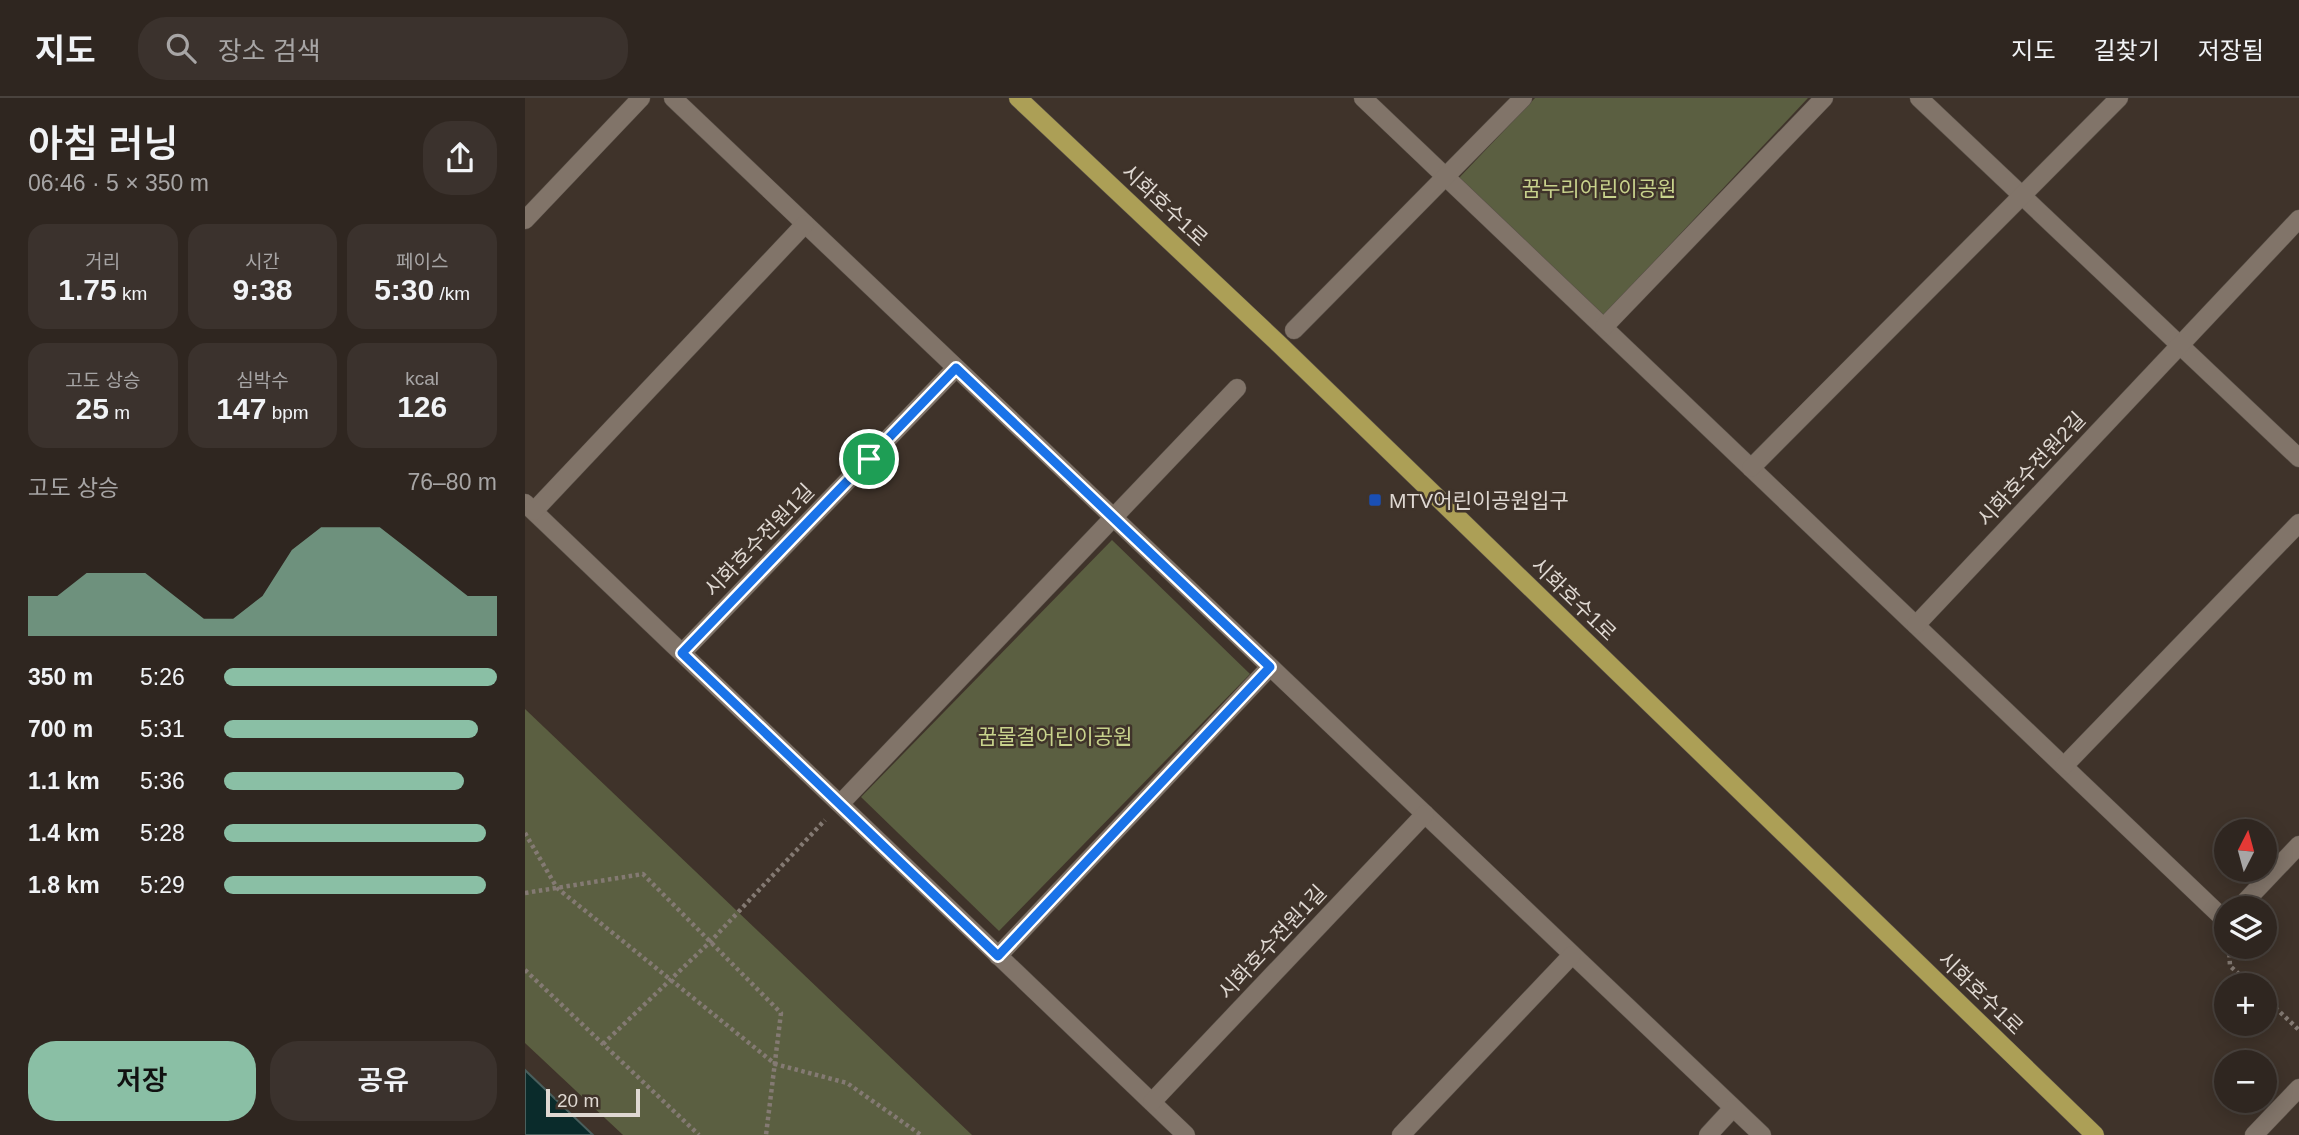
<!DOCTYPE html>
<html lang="ko">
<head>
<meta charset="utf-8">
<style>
	body { margin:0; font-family:Helvetica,"Noto Sans KR",sans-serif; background:#3b322d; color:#f1f3f6; height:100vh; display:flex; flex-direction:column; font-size:26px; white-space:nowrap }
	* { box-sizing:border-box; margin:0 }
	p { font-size:23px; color:#a7a5a5 }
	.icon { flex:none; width:38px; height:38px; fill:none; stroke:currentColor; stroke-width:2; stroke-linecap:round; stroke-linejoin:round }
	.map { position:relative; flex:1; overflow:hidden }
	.sheet { display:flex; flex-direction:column; background:#2f2620; width:525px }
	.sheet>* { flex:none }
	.needle { width:46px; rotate:6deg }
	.controls { position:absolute; left:1689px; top:721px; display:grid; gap:14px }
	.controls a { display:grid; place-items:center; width:63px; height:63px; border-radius:50%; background:#2f2620; box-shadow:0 4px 18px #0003,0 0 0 2px #4a433e; font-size:35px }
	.scale { position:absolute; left:21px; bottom:18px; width:94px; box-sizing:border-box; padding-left:7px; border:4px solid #dfd8d2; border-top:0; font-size:19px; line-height:24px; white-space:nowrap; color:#dfd8d2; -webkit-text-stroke:5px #3f332a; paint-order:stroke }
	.pin { position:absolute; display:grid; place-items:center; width:60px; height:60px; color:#fff; margin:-30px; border:4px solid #fff; border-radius:50%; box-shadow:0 2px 7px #0007 }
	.round { display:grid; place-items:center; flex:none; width:74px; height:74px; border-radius:28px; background:#3b322d }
	.headline { display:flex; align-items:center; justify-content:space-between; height:119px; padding:0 28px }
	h1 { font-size:38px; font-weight:600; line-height:52px }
	.metrics { display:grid; grid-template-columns:repeat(3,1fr); gap:10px; height:119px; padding:7px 28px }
	.metrics div { display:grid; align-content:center; border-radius:18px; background:#3b322d; text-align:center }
	.metrics b { font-size:30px; font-weight:600 }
	.metrics small { font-size:19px; font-weight:400 }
	.metrics p { font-size:19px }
	.chart { height:196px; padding:14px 28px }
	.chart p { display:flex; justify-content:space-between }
	.chart svg { width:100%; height:126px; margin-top:7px; fill:#8abfa5; opacity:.7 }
	.cta { display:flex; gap:14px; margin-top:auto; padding:14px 28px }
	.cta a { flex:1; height:80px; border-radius:28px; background:#8abfa5; color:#111; font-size:28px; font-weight:600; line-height:80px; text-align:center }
	.cta a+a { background:#3b322d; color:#f1f3f6 }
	ul { padding:0 28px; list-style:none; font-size:23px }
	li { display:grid; grid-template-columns:112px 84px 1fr; align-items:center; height:52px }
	li i { height:18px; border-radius:9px; background:#8abfa5 }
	header { display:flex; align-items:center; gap:42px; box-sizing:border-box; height:98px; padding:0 35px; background:#2f2620; border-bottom:2px solid #4a433e }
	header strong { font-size:33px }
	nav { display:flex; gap:38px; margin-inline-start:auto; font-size:24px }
	.search { width:490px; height:63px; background:#3b322d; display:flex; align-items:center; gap:18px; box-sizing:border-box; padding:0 24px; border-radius:28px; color:#a7a5a5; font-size:26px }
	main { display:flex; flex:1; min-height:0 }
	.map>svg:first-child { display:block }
</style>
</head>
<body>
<header>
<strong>지도</strong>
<div class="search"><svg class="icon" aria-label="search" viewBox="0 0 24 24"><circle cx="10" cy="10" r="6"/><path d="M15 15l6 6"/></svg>장소 검색</div>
<nav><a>지도</a><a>길찾기</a><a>저장됨</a></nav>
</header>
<main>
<section class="sheet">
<div class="headline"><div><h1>아침 러닝</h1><p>06:46 · 5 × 350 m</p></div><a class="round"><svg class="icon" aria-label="share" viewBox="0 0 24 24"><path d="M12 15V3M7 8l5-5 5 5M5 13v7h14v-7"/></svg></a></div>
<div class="metrics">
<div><p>거리</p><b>1.75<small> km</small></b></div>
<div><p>시간</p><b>9:38</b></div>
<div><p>페이스</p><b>5:30<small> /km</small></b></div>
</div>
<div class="metrics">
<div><p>고도 상승</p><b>25<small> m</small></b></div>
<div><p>심박수</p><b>147<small> bpm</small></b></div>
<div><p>kcal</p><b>126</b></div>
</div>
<div class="chart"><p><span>고도 상승</span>76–80 m</p>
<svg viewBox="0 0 160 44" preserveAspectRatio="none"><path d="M0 44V30L10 30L20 22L30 22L40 22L50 30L60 38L70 38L80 30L90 14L100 6L110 6L120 6L130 14L140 22L150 30L160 30V44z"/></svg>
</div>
<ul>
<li><b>350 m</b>5:26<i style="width:100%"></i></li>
<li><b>700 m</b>5:31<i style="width:93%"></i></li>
<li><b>1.1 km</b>5:36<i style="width:88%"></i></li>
<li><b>1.4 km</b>5:28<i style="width:96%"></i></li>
<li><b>1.8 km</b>5:29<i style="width:96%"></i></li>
</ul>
<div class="cta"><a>저장</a><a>공유</a></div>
</section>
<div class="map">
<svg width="1774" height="1037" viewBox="0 0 1774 1037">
	<rect width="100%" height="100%" fill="#3f332a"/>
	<g fill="#5b5f41">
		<polygon points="1010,0 1283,0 1078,218 932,82"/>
		<polygon points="587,442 725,576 474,833 336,699"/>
		<polygon points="0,611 447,1037 98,1037 0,945"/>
	</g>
	<polygon fill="#0a2b2b" stroke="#4a5f5d" stroke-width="2" points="0,972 68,1037 0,1037"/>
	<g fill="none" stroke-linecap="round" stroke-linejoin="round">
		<defs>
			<g id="minor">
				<polyline points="148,0 1237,1037"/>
				<polyline points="838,0 1701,823"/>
				<polyline points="1394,0 1774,360"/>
				<polyline points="0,122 116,0"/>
				<polyline points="1079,229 1299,0"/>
				<polyline points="769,232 998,0"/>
				<polyline points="1226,370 1594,0"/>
				<polyline points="0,405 661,1037"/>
				<polyline points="9,413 280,126"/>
				<polyline points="1391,527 1774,121"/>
				<polyline points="157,555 431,270"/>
				<polyline points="1539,668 1774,425"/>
				<polyline points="315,706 712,290"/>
				<polyline points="1714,810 1774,747"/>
				<polyline points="473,858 745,569"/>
				<polyline points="627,1004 900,716"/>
				<polyline points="876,1037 1047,857"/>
				<polyline points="1183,1037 1208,1010"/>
				<polyline points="1729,1037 1774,990"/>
			</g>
			<polyline id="major" points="493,0 755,247 1570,1037"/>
		</defs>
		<use href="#minor" stroke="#595048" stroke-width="19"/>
		<use href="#major" stroke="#595048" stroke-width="19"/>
		<g stroke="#847a73" stroke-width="4.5" stroke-dasharray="3.5 3.5" stroke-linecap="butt">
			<polyline points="0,735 32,790 250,966 322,985 396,1037"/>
			<polyline points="0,795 118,776 256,915 241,1037"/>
			<polyline points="1704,849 1705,868 1726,887"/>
			<polyline points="0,872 174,1037"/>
			<polyline points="1740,900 1774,932"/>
			<polyline points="78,946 185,844 300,722"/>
		</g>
		<use href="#minor" stroke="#817469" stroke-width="18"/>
		<use href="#major" stroke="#ac9f56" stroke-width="18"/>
	</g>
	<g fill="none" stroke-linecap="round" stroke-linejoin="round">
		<defs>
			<polygon id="route" points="431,270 745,569 473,858 157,555"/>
		</defs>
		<use href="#route" stroke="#fff" stroke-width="14"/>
		<use href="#route" stroke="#1a73e8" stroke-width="9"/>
	</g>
	<rect fill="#1a4fb4" stroke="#3f332a" stroke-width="2.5" x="843" y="395" width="14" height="14" rx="3.5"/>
	<g text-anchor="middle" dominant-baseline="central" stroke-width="5" stroke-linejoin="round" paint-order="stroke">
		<g font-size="21" fill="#c8d28c" stroke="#3f332a">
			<text x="1074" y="90">꿈누리어린이공원</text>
			<text x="530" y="638">꿈물결어린이공원</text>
		</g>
		<g font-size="21" fill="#dfd8d2" stroke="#3f332a">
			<text transform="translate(640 107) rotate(43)">시화호수1로</text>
			<text transform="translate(1506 371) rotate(-47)">시화호수전원2길</text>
			<text transform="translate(234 442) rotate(-46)">시화호수전원1길</text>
			<text transform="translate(1049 501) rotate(44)">시화호수1로</text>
			<text transform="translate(747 844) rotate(-47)">시화호수전원1길</text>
			<text transform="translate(1456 895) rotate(44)">시화호수1로</text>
		</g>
		<g font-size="21" fill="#dfd8d2" stroke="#3f332a" text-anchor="start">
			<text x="864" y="402">MTV어린이공원입구</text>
		</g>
	</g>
</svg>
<div class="controls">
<a><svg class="needle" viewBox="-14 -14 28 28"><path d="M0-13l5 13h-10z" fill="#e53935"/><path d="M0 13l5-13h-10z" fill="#a7a5a5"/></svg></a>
<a><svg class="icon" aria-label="layers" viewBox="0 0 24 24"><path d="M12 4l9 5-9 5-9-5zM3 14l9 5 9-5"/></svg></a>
<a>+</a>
<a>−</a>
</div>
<div class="scale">20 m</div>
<div class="pin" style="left:344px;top:361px;background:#1e9e55"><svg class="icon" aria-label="arrive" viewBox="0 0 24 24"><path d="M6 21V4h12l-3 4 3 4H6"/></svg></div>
</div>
</main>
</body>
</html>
